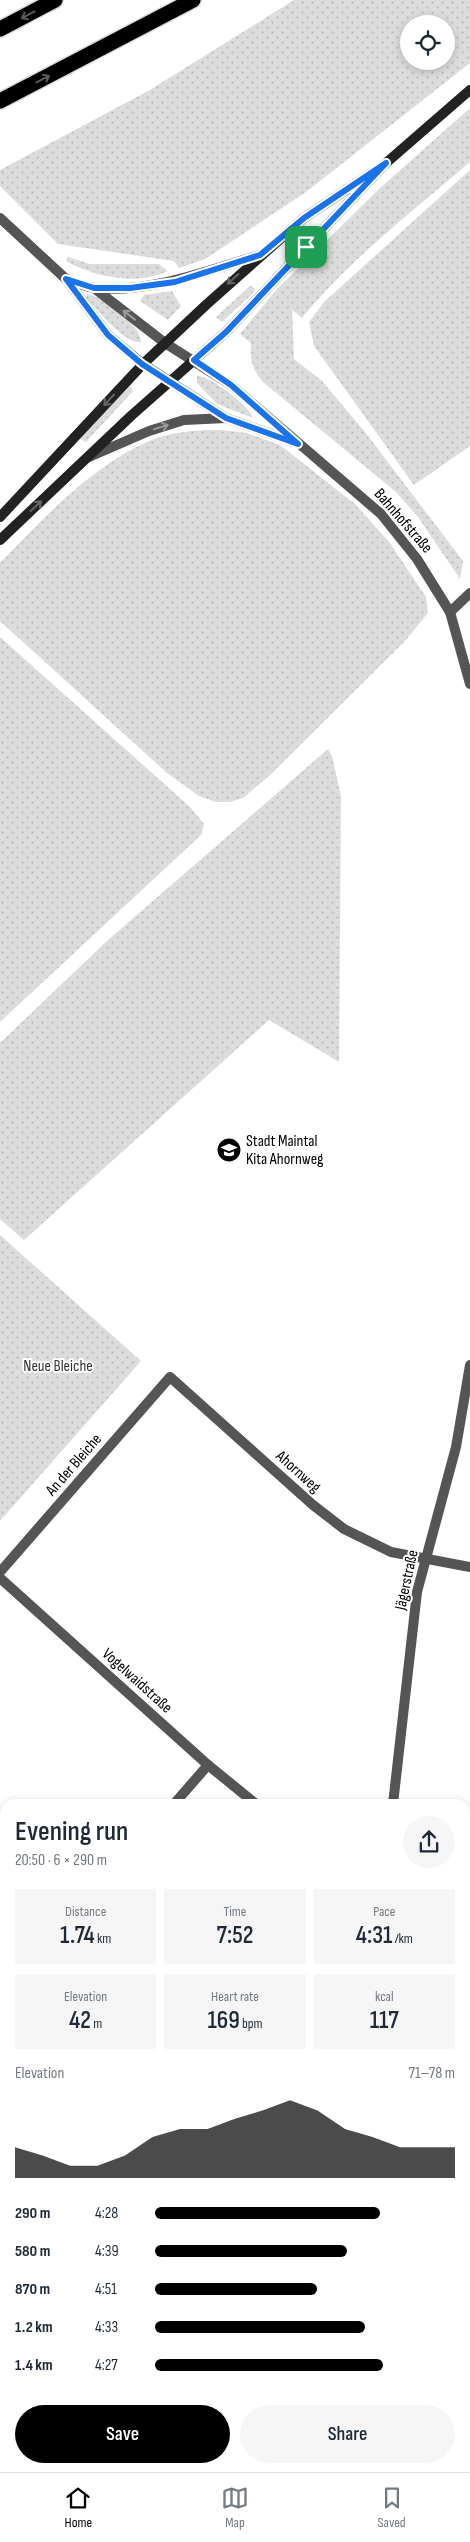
<!DOCTYPE html>
<html lang="en">
<head>
<meta charset="utf-8">
<style>
	body { margin:0; font-family:"Sofia Sans Condensed",sans-serif; background:#f6f6f7; color:#1f2937; height:100vh; display:flex; flex-direction:column; font-size:19px; white-space:nowrap }
	* { box-sizing:border-box; margin:0 }
	p { font-size:16px; color:#747a83 }
	.icon { flex:none; width:28px; height:28px; fill:none; stroke:currentColor; stroke-width:2; stroke-linecap:round; stroke-linejoin:round }
	.map { position:relative; flex:1; overflow:hidden }
	.drawer { position:absolute; left:0px; top:1799px; width:470px; height:674px; display:flex; flex-direction:column; background:#fff; border-radius:15px 15px 0 0; box-shadow:0 2px 8px #0003 }
	.drawer>* { flex:none }
	.controls { position:absolute; left:400px; top:15px; display:grid; gap:10px }
	.controls a { display:grid; place-items:center; width:55px; height:55px; border-radius:50%; background:#fff; box-shadow:0 2px 8px #0003; font-size:25px }
	.pin { position:absolute; display:grid; place-items:center; width:42px; height:42px; color:#fff; margin:-21px; border-radius:10px; box-shadow:0 2px 8px #0006 }
	.round { display:grid; place-items:center; flex:none; width:52px; height:52px; border-radius:26px; background:#f6f6f7 }
	.headline { display:flex; align-items:center; justify-content:space-between; height:85px; padding:0 15px }
	h1 { font-size:28px; font-weight:600; line-height:38px }
	.figures { display:grid; grid-template-columns:repeat(3,1fr); gap:8px; height:85px; padding:5px 15px }
	.figures div { display:grid; align-content:center; border-radius:0px; background:#f6f6f7; text-align:center }
	.figures b { font-size:25px; font-weight:600 }
	.figures small { font-size:14px; font-weight:400 }
	.figures p { font-size:14px }
	.chart { height:140px; padding:10px 15px }
	.chart p { display:flex; justify-content:space-between }
	.chart svg { width:100%; height:90px; margin-top:5px; fill:#000; opacity:.7 }
	.button { display:flex; gap:10px; margin-top:auto; padding:10px 15px }
	.button a { flex:1; height:58px; border-radius:30px; background:#000; color:#fff; font-size:20px; font-weight:600; line-height:58px; text-align:center }
	.button a+a { background:#f6f6f7; color:#1f2937 }
	ul { padding:0 15px; list-style:none; font-size:16px }
	li { display:grid; grid-template-columns:80px 60px 1fr; align-items:center; height:38px }
	li i { height:12px; border-radius:6px; background:#000 }
	.tabs { display:flex; justify-content:space-around; align-items:center; height:70px; border-top:1px solid #e0e1e3; background:#fff; font-size:14px; color:#747a83 }
	.tabs a { display:grid; justify-items:center; gap:2px }
	.tabs .on { color:#000 }
	.map>svg:first-child { display:block }
</style>
</head>
<body>
<div class="map">
<svg width="470" height="2472" viewBox="0 0 470 2472">
	<defs>
		<pattern id="grass-dots" width="8" height="8" patternUnits="userSpaceOnUse" patternTransform="scale(1.25)"><rect width="8" height="8" fill="#dcdcdc"/><path d="M2 2h.1M6 6h.1" fill="none" stroke="#bbb" stroke-width="1.8" stroke-linecap="round"/></pattern>
	</defs>
	<rect width="100%" height="100%" fill="#fff"/>
	<g fill="url(#grass-dots)" fill-rule="evenodd">
		<path d="M294,0H470V63L306,192L205,259L179,268L174,261L58,244L0,186V170L150,90ZM409,24H446V61H409Z"/>
		<path d="M470,108V162C413,211 350,259 302,318L292,310L294,359L322,381L365,432L463,561L460,579L418,517L396,492L263,382C252,369 250,360 251,343L240,334L277,289L379,189Z"/>
		<polygon points="470,170 470,446 414,485 314,346 309,322 324,302"/>
		<path d="M68,257L90,264H159L168,271C137,286 94,277 66,261Z"/>
		<polygon points="251,285 255,289 253,293 222,322 216,317"/>
		<polygon points="172,291 181,306 168,320 140,301 144,295"/>
		<path d="M87,294C102,296 142,326 141,342C125,345 97,309 86,298Z"/>
		<path d="M197,376C209,375 250,406 253,418L217,404L197,383Z"/>
		<polygon points="130,386 133,391 86,442 80,439 80,436"/>
		<path d="M222,430L247,433L280,445L355,504L390,543L426,597L428,613L404,642L270,775L243,798L230,802H216L199,796L167,773L0,621V563C45,517 93,464 154,439C176,431 199,430 222,430Z"/>
		<polygon points="0,637 190,807 204,824 201,835 0,1022"/>
		<polygon points="328,749 332,756 341,796 339,1062 269,1020 24,1240 0,1219 0,1043 108,940"/>
		<polygon points="0,1235 141,1361 0,1521"/>
	</g>
	<g fill="none" stroke-linecap="round" stroke-linejoin="round">
		<defs>
			<g id="highway">
				<polyline points="0,29 55,0"/>
				<polyline points="0,101 193,0"/>
			</g>
		</defs>
		<use href="#highway" stroke="#dbdbdb" stroke-width="18"/>
		<g stroke="#555" stroke-width="10">
			<polyline points="0,218 66,279 108,335 143,364 226,418 293,442"/>
			<path d="M66,279C75,282 86,287 95,288C152,293 206,271 260,255"/>
			<polyline points="94,288 165,343 231,385 381,514 417,559 450,612 470,684"/>
			<polyline points="89,457 149,431 184,420 226,418"/>
			<polyline points="450,612 470,593"/>
			<polyline points="0,1572 170,1377 313,1505 344,1529 391,1552 470,1567"/>
			<polyline points="0,1578 208,1765 256,1804"/>
			<polyline points="174,1804 208,1765"/>
			<polyline points="393,1804 417,1592 456,1447 470,1365"/>
			<polyline points="465,1880 470,1884"/>
			<polyline points="0,2007 5,2001"/>
			<polyline points="0,2289 5,2278"/>
			<polyline points="465,2306 470,2357"/>
			<polyline points="385,2468 394,2472"/>
			<polyline points="468,2472 470,2468"/>
		</g>
		<g stroke="#222" stroke-width="10">
			<polyline points="0,517 143,364 207,304 304,218 370,174"/>
			<polyline points="0,540 132,415 226,332 386,163 470,90"/>
			<polyline points="465,2119 470,2119"/>
			<polyline points="0,2204 5,2204"/>
		</g>
		<use href="#highway" stroke="#000" stroke-width="15"/>
	</g>
	<defs><path id="oneway-shaft" d="M-6 0H5M1.5-3L5.5 0L1.5 3" fill="none" stroke-width="1.6" stroke-linecap="round" stroke-linejoin="round" transform="scale(1.25)"/></defs>
	<g stroke="#595959">
		<use href="#oneway-shaft" transform="translate(28 15) rotate(152)"/>
		<use href="#oneway-shaft" transform="translate(43 79) rotate(-27)"/>
	</g>
	<g stroke="#646464">
		<use href="#oneway-shaft" transform="translate(233 279) rotate(138)"/>
		<use href="#oneway-shaft" transform="translate(109 400) rotate(133)"/>
		<use href="#oneway-shaft" transform="translate(36 506) rotate(-43)"/>
	</g>
	<g stroke="#999">
		<use href="#oneway-shaft" transform="translate(129 315) rotate(-142)"/>
		<use href="#oneway-shaft" transform="translate(161 427) rotate(-17)"/>
	</g>
	<g fill="none" stroke-linecap="round" stroke-linejoin="round">
		<defs>
			<polygon id="route" points="386,163 226,332 194,360 231,385 298,444 226,418 142,364 108,335 66,279 94,288 130,288 175,282 260,255 304,218"/>
		</defs>
		<use href="#route" stroke="#fff" stroke-width="10"/>
		<use href="#route" stroke="#1a73e8" stroke-width="6"/>
	</g>
	<defs>
		<symbol id="school-disc" viewBox="-11 -11 22 22"><circle r="9.5" fill="#000" stroke="#fff"/><path d="M0-5L7-2L0 1L-7-2ZM-4 1L0 2.5L4 1V4Q0 6-4 4Z" fill="#fff"/></symbol>
	</defs>
	<g fill-rule="evenodd">
		<use href="#school-disc" x="215" y="1136" width="28" height="28"/>
	</g>
	<g text-anchor="middle" dominant-baseline="central" stroke-width="4" stroke-linejoin="round" paint-order="stroke">
		<g font-size="16" fill="#000" stroke="#fff">
			<text transform="translate(403 521) rotate(49)">Bahnhofstraße</text>
			<text transform="translate(74 1465) rotate(-49)">An der Bleiche</text>
			<text transform="translate(298 1472) rotate(42)">Ahornweg</text>
			<text transform="translate(407 1580) rotate(-78)">Jägerstraße</text>
			<text transform="translate(137 1681) rotate(42)">Vogelwaidstraße</text>
		</g>
		<g font-size="16" fill="#000" stroke="#fff" text-anchor="start">
			<text x="246" y="1141">Stadt Maintal<tspan x="246" dy="18">Kita Ahornweg</tspan></text>
		</g>
		<g font-size="16" fill="#333" stroke="#fff">
			<text x="58" y="1366">Neue Bleiche</text>
		</g>
	</g>
</svg>
<div class="controls">
<a><svg class="icon" aria-label="locate" viewBox="0 0 24 24"><circle cx="12" cy="12" r="6"/><path d="M12 2v4M12 18v4M2 12h4M18 12h4"/></svg></a>
</div>
<div class="pin" style="left:306px;top:247px;background:#1e9e55"><svg class="icon" aria-label="arrive" viewBox="0 0 24 24"><path d="M6 21V4h12l-3 4 3 4H6"/></svg></div>
<section class="drawer">
<div class="headline"><div><h1>Evening run</h1><p>20:50 · 6 × 290 m</p></div><a class="round"><svg class="icon" aria-label="share" viewBox="0 0 24 24"><path d="M12 15V3M7 8l5-5 5 5M5 13v7h14v-7"/></svg></a></div>
<div class="figures">
<div><p>Distance</p><b>1.74<small> km</small></b></div>
<div><p>Time</p><b>7:52</b></div>
<div><p>Pace</p><b>4:31<small> /km</small></b></div>
</div>
<div class="figures">
<div><p>Elevation</p><b>42<small> m</small></b></div>
<div><p>Heart rate</p><b>169<small> bpm</small></b></div>
<div><p>kcal</p><b>117</b></div>
</div>
<div class="chart"><p><span>Elevation</span>71–78 m</p>
<svg viewBox="0 0 160 44" preserveAspectRatio="none"><path d="M0 44V29L10 33L20 38L30 38L40 33L50 24L60 20L70 20L80 15L90 11L100 6L110 11L120 20L130 24L140 29L150 29L160 29V44z"/></svg>
</div>
<ul>
<li><b>290 m</b>4:28<i style="width:75%"></i></li>
<li><b>580 m</b>4:39<i style="width:64%"></i></li>
<li><b>870 m</b>4:51<i style="width:54%"></i></li>
<li><b>1.2 km</b>4:33<i style="width:70%"></i></li>
<li><b>1.4 km</b>4:27<i style="width:76%"></i></li>
</ul>
<div class="button"><a>Save</a><a>Share</a></div>
</section>
</div>
<nav class="tabs">
<a class="on"><svg class="icon" aria-label="home" viewBox="0 0 24 24"><path d="M3 11l9-7 9 7M6 9v11h12V9"/></svg>Home</a>
<a><svg class="icon" aria-label="map" viewBox="0 0 24 24"><path d="M3 6l6-2 6 2 6-2v14l-6 2-6-2-6 2zM9 4v14M15 6v14"/></svg>Map</a>
<a><svg class="icon" aria-label="saved" viewBox="0 0 24 24"><path d="M7 4h10v16l-5-4-5 4z"/></svg>Saved</a>
</nav>
</body>
</html>
